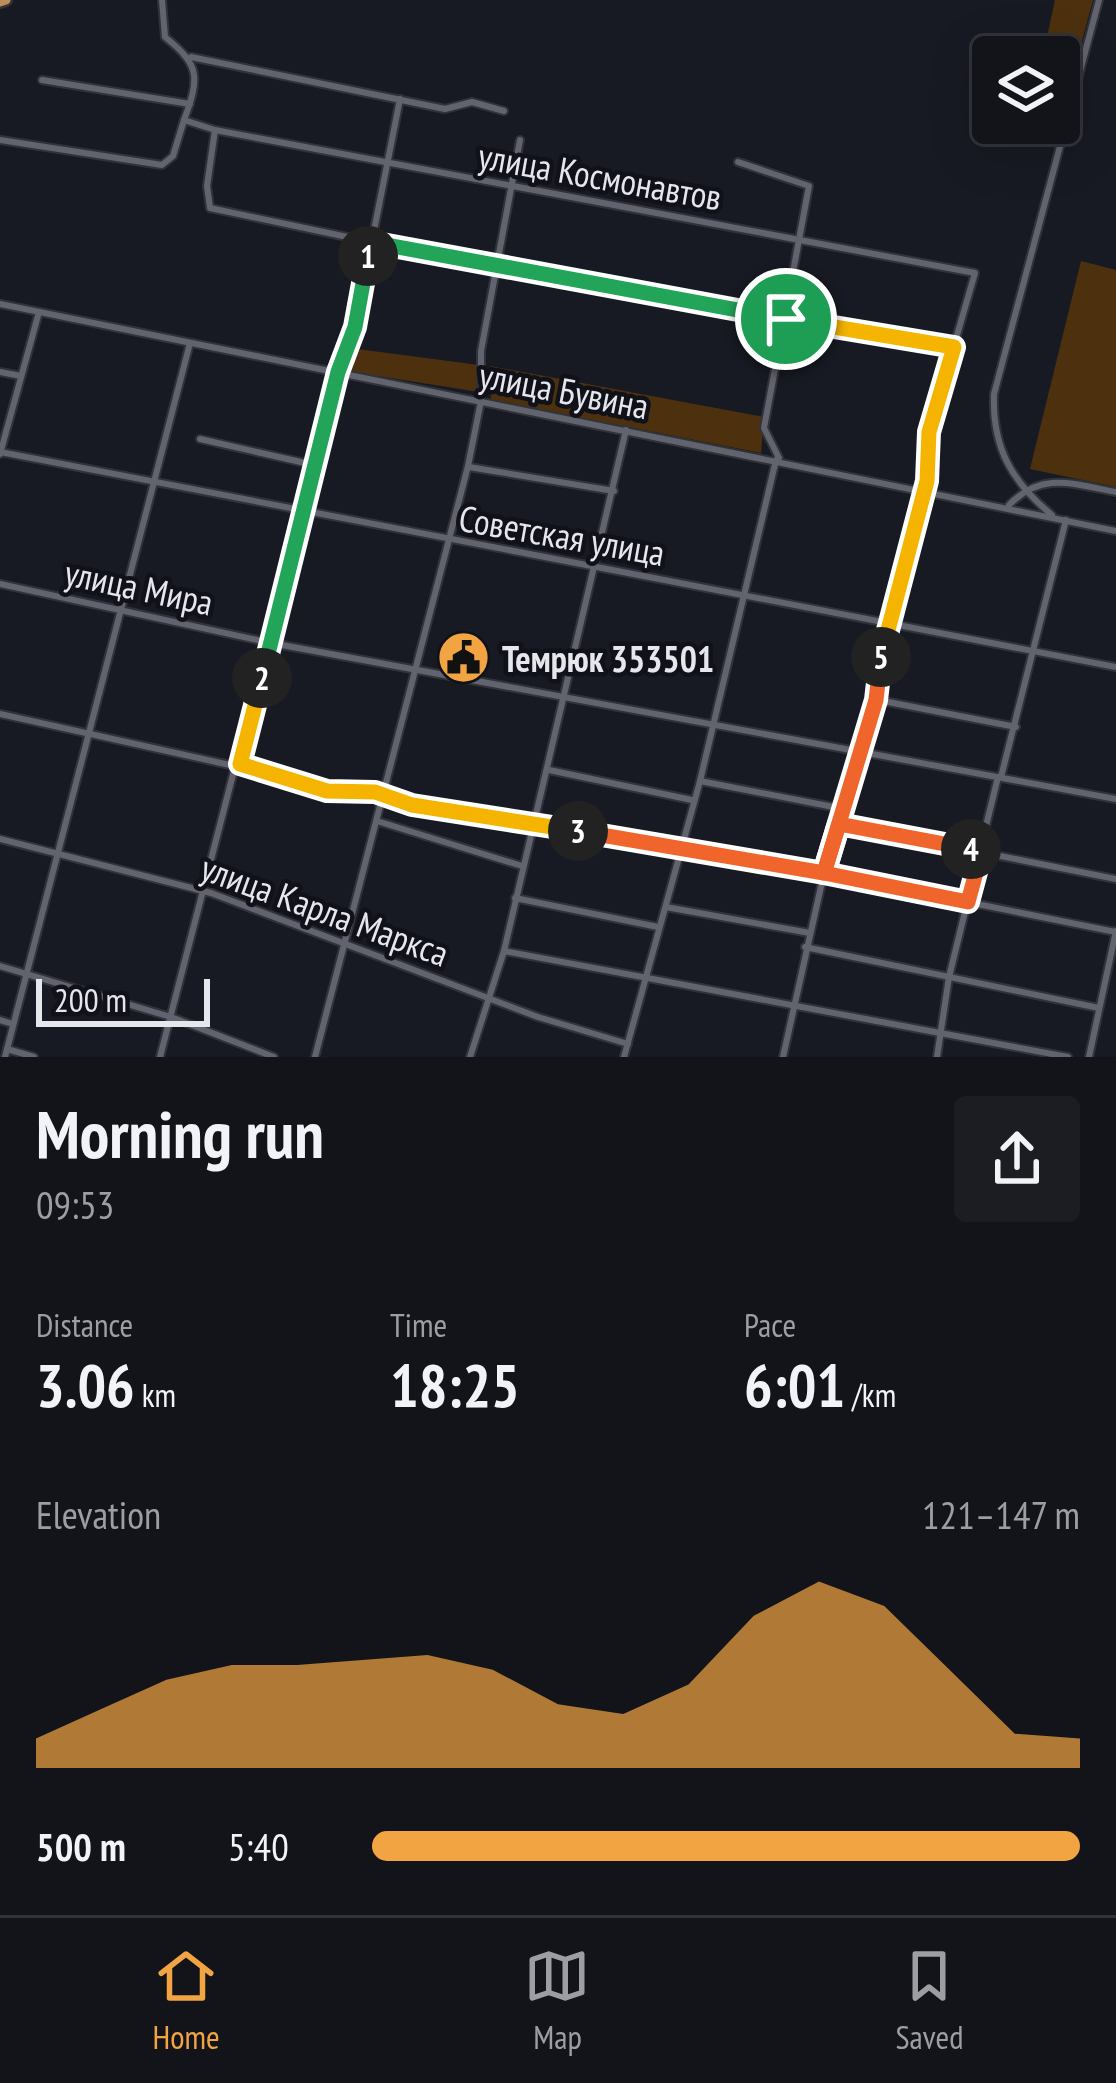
<!DOCTYPE html>
<html lang="en">
<head>
<meta charset="utf-8">
<style>
	body { margin:0; font-family:"PT Sans Narrow",sans-serif; background:#1b1d23; color:#f1f3f6; height:100vh; display:flex; flex-direction:column; font-size:45px; white-space:nowrap }
	* { box-sizing:border-box; margin:0 }
	p { font-size:39px; color:#9c9ea2 }
	.icon { flex:none; width:66px; height:66px; fill:none; stroke:currentColor; stroke-width:2; stroke-linecap:round; stroke-linejoin:round }
	.map { position:relative; height:1057px; overflow:hidden }
	.details { display:flex; flex-direction:column; background:#12141a; flex:1 }
	.details>* { flex:none }
	.fabs { position:absolute; left:972px; top:36px; display:grid; gap:24px }
	.fabs a { display:grid; place-items:center; width:108px; height:108px; border-radius:12px; background:#12141a; box-shadow:0 12px 48px #0002,0 0 0 3px #313339; font-size:60px }
	.scale { position:absolute; left:36px; bottom:30px; width:174px; box-sizing:border-box; padding-left:12px; border:6px solid #e5e7ed; border-top:0; font-size:33px; line-height:42px; white-space:nowrap; color:#e5e7ed; -webkit-text-stroke:9px #101119; paint-order:stroke }
	.pin { position:absolute; display:grid; place-items:center; width:102px; height:102px; color:#fff; margin:-51px; border:6px solid #fff; border-radius:50%; box-shadow:0 3px 12px #0007 }
	.km { position:absolute; width:60px; height:60px; margin:-30px; border-radius:50%; background:#222; color:#fff; font-size:33px; line-height:60px; text-align:center }
	.round { display:grid; place-items:center; flex:none; width:126px; height:126px; border-radius:12px; background:#1b1d23 }
	.overview { display:flex; align-items:center; justify-content:space-between; height:204px; padding:0 36px }
	h1 { font-size:66px; font-weight:700; line-height:90px }
	.stats { display:grid; grid-template-columns:repeat(3,1fr); gap:18px; height:204px; padding:12px 36px }
	.stats div { display:grid; align-content:center }
	.stats b { font-size:60px; font-weight:700 }
	.stats small { font-size:33px; font-weight:400 }
	.stats p { font-size:33px }
	.chart { height:336px; padding:24px 36px }
	.chart p { display:flex; justify-content:space-between }
	.chart svg { width:100%; height:216px; margin-top:12px; fill:#f3a442; opacity:.7 }
	ul { padding:0 36px; list-style:none; font-size:39px }
	li { display:grid; grid-template-columns:192px 144px 1fr; align-items:center; height:90px }
	li i { height:30px; border-radius:15px; background:#f3a442 }
	.dock { display:flex; justify-content:space-around; align-items:center; height:168px; border-top:3px solid #313339; background:#12141a; font-size:33px; color:#9c9ea2 }
	.dock a { display:grid; justify-items:center; gap:6px }
	.dock .on { color:#f3a442 }
	.map>svg:first-child { display:block }
</style>
</head>
<body>
<div class="map">
<svg width="1116" height="1057" viewBox="0 0 1116 1057">
	<rect width="100%" height="100%" fill="#181a23"/>
	<g fill="#4d310e">
		<polygon points="1055,0 1093,0 1077,59 1057,46 1048,32"/>
		<polygon points="1081,261 1116,270 1116,487 1030,469"/>
		<polygon points="357,349 479,365 479,392 353,372 347,368"/>
		<polygon points="490,366 764,417 761,453 491,400"/>
	</g>
	<g fill="none" stroke-linecap="round" stroke-linejoin="round">
		<defs>
			<g id="minor">
				<path d="M162,0L165,37C200,65 200,77 184,120L215,130L207,186L210,208L371,242L954,347"/>
				<polyline points="191,57 445,109 472,102 504,111"/>
				<polyline points="42,80 190,104"/>
				<polyline points="215,130 975,273 929,432 927,481 882,651 876,700 824,873 783,1057"/>
				<polyline points="0,140 162,165 173,156 184,120"/>
				<polyline points="738,162 809,186 764,428 779,458"/>
				<polyline points="0,304 1116,531"/>
				<polyline points="0,372 21,376"/>
				<polyline points="200,439 314,465"/>
				<polyline points="0,452 1116,667"/>
				<polyline points="0,454 39,312"/>
				<polyline points="469,467 614,491"/>
				<path d="M1009,505C1042,471 1073,484 1116,492"/>
				<path d="M1052,515C1012,482 992,448 994,394L1099,0"/>
				<polyline points="0,584 271,643 1116,799"/>
				<polyline points="878,700 1016,727"/>
				<polyline points="0,714 239,767"/>
				<polyline points="240,764 327,791 375,792 412,805 779,864 1116,932"/>
				<polyline points="549,770 692,800"/>
				<polyline points="1001,777 1066,520"/>
				<polyline points="700,781 844,809"/>
				<polyline points="377,821 522,866"/>
				<polyline points="839,824 1116,879"/>
				<polyline points="0,839 211,893 538,1017 628,1044"/>
				<polyline points="515,898 658,927"/>
				<polyline points="666,907 810,933"/>
				<polyline points="805,947 1099,1008"/>
				<polyline points="504,951 1068,1057"/>
				<polyline points="0,966 171,1017 274,1057"/>
				<polyline points="0,1020 13,1024"/>
				<polyline points="7,1049 34,1057"/>
				<polyline points="5,1057 190,343"/>
				<polyline points="160,1057 337,372 355,327 400,99"/>
				<polyline points="315,1057 468,466 481,401 481,351 520,140"/>
				<polyline points="470,1057 504,951 626,430"/>
				<polyline points="624,1057 700,781 776,460"/>
				<polyline points="937,1057 949,977 998,777"/>
				<polyline points="1089,1057 1116,931"/>
			</g>
			<polyline id="major" points="0,2 6,0"/>
		</defs>
		<use href="#minor" stroke="#323339" stroke-width="10"/>
		<use href="#major" stroke="#323339" stroke-width="14"/>
		<use href="#minor" stroke="#61636e" stroke-width="6"/>
		<use href="#major" stroke="#bb8d58" stroke-width="9"/>
	</g>
	<g fill="none" stroke-linecap="round" stroke-linejoin="round">
		<defs>
			<polyline id="split-1" points="368,256 371,242 786,319"/>
			<polyline id="split-2" points="262,678 338,372 355,327 368,256"/>
			<polyline id="split-3" points="262,678 240,764 327,791 375,792 412,805 578,831"/>
			<polyline id="split-4" points="578,831 824,873 839,824 971,849"/>
			<polyline id="split-5" points="881,657 876,700 824,873 968,902 982,850 971,849"/>
			<polyline id="split-6" points="786,319 954,347 929,432 927,481 881,657"/>
		</defs>
		<use href="#split-1" stroke="#fff" stroke-width="24"/>
		<use href="#split-2" stroke="#fff" stroke-width="24"/>
		<use href="#split-3" stroke="#fff" stroke-width="24"/>
		<use href="#split-4" stroke="#fff" stroke-width="24"/>
		<use href="#split-5" stroke="#fff" stroke-width="24"/>
		<use href="#split-6" stroke="#fff" stroke-width="24"/>
		<use href="#split-1" stroke="#22a559" stroke-width="15"/>
		<use href="#split-2" stroke="#22a559" stroke-width="15"/>
		<use href="#split-3" stroke="#f5b400" stroke-width="15"/>
		<use href="#split-4" stroke="#f0652b" stroke-width="15"/>
		<use href="#split-5" stroke="#f0652b" stroke-width="15"/>
		<use href="#split-6" stroke="#f5b400" stroke-width="15"/>
	</g>
	<defs>
		<symbol id="civic-disc" viewBox="-11 -11 22 22"><circle r="9.5" fill="#f3a442" stroke="#101119"/><path d="M-.6-6.5H3V-4.5H.6V-3L4-1V1h2V6H-6V1h2V-1L-.6-3ZM-1.2 2.5V6h2.4V2.5Z" fill="#111"/></symbol>
	</defs>
	<g fill-rule="evenodd">
		<use href="#civic-disc" x="434" y="628" width="59" height="59"/>
	</g>
	<g text-anchor="middle" dominant-baseline="central" stroke-width="9" stroke-linejoin="round" paint-order="stroke">
		<g font-size="36" fill="#e5e7ed" stroke="#101119">
			<text transform="translate(600 176) rotate(10)">улица Космонавтов</text>
			<text transform="translate(564 390) rotate(11)">улица Бувина</text>
			<text transform="translate(562 535) rotate(10)">Советская улица</text>
			<text transform="translate(139 587) rotate(12)">улица Мира</text>
			<text transform="translate(325 910) rotate(20)">улица Карла Маркса</text>
		</g>
		<g font-size="36" font-weight="bold" fill="#e5e7ed" stroke="#101119" text-anchor="start">
			<text x="502" y="658">Темрюк 353501</text>
		</g>
	</g>
</svg>
<div class="fabs">
<a><svg class="icon" aria-label="layers" viewBox="0 0 24 24"><path d="M12 4l9 5-9 5-9-5zM3 14l9 5 9-5"/></svg></a>
</div>
<div class="scale">200 m</div>
<div class="pin" style="left:786px;top:319px;background:#1e9e55"><svg class="icon" aria-label="arrive" viewBox="0 0 24 24"><path d="M6 21V4h12l-3 4 3 4H6"/></svg></div>
<b class="km" style="left:368px;top:256px">1</b>
<b class="km" style="left:262px;top:678px">2</b>
<b class="km" style="left:578px;top:831px">3</b>
<b class="km" style="left:971px;top:849px">4</b>
<b class="km" style="left:881px;top:657px">5</b>
</div>
<section class="details">
<div class="overview"><div><h1>Morning run</h1><p>09:53</p></div><a class="round"><svg class="icon" aria-label="share" viewBox="0 0 24 24"><path d="M12 15V3M7 8l5-5 5 5M5 13v7h14v-7"/></svg></a></div>
<div class="stats">
<div><p>Distance</p><b>3.06<small> km</small></b></div>
<div><p>Time</p><b>18:25</b></div>
<div><p>Pace</p><b>6:01<small> /km</small></b></div>
</div>
<div class="chart"><p><span>Elevation</span>121–147 m</p>
<svg viewBox="0 0 160 44" preserveAspectRatio="none"><path d="M0 44V38L10 32L20 26L30 23L40 23L50 22L60 21L70 24L80 31L90 33L100 27L110 13L120 6L130 11L140 24L150 37L160 38V44z"/></svg>
</div>
<ul>
<li><b>500 m</b>5:40<i style="width:100%"></i></li>
</ul>
</section>
<nav class="dock">
<a class="on"><svg class="icon" aria-label="home" viewBox="0 0 24 24"><path d="M3 11l9-7 9 7M6 9v11h12V9"/></svg>Home</a>
<a><svg class="icon" aria-label="map" viewBox="0 0 24 24"><path d="M3 6l6-2 6 2 6-2v14l-6 2-6-2-6 2zM9 4v14M15 6v14"/></svg>Map</a>
<a><svg class="icon" aria-label="saved" viewBox="0 0 24 24"><path d="M7 4h10v16l-5-4-5 4z"/></svg>Saved</a>
</nav>
</body>
</html>
